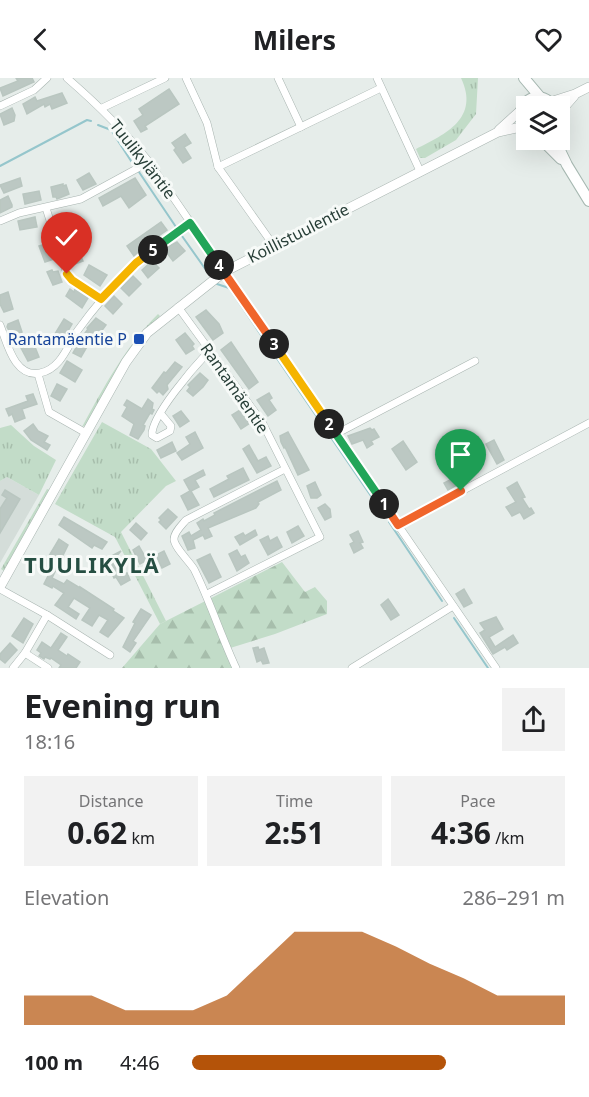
<!DOCTYPE html>
<html lang="en">
<head>
<meta charset="utf-8">
<style>
	body { margin:0; font-family:"Noto Sans",sans-serif; background:#f2f2f2; color:#202124; height:100vh; display:flex; flex-direction:column; font-size:22px; white-space:nowrap }
	* { box-sizing:border-box; margin:0 }
	p { font-size:20px; color:#757577 }
	.icon { flex:none; width:33px; height:33px; fill:none; stroke:currentColor; stroke-width:2; stroke-linecap:round; stroke-linejoin:round }
	.map { position:relative; height:590px; overflow:hidden }
	.panel { display:flex; flex-direction:column; background:#fff; flex:1 }
	.panel>* { flex:none }
	.fabs { position:absolute; left:516px; top:18px; display:grid; gap:12px }
	.fabs a { display:grid; place-items:center; width:54px; height:54px; border-radius:0px; background:#fff; box-shadow:0 6px 24px #0002; font-size:30px }
	.pin { position:absolute; display:grid; place-items:center; width:51px; height:51px; color:#fff; margin:-62px -26px; border-radius:50% 50% 50% 0; rotate:-45deg; box-shadow:0 0 6px #0007 }
	.pin .icon { rotate:45deg }
	.km { position:absolute; width:30px; height:30px; margin:-15px; border-radius:50%; background:#222; color:#fff; font-size:16px; line-height:30px; text-align:center }
	.round { display:grid; place-items:center; flex:none; width:63px; height:63px; border-radius:0px; background:#f2f2f2 }
	.head { display:flex; align-items:center; justify-content:space-between; height:102px; padding:0 24px }
	h1 { font-size:33px; font-weight:700; line-height:45px }
	.metrics { display:grid; grid-template-columns:repeat(3,1fr); gap:9px; height:102px; padding:6px 24px }
	.metrics div { display:grid; align-content:center; border-radius:0px; background:#f2f2f2; text-align:center }
	.metrics b { font-size:30px; font-weight:700 }
	.metrics small { font-size:16px; font-weight:400 }
	.metrics p { font-size:16px }
	.chart { height:168px; padding:12px 24px }
	.chart p { display:flex; justify-content:space-between }
	.chart svg { width:100%; height:108px; margin-top:6px; fill:#b45309; opacity:.7 }
	ul { padding:0 24px; list-style:none; font-size:20px }
	li { display:grid; grid-template-columns:96px 72px 1fr; align-items:center; height:45px }
	li i { height:15px; border-radius:8px; background:#b45309 }
	header { display:flex; justify-content:space-between; align-items:center; height:78px; padding:0 24px; background:#fff; font-size:27px; font-weight:700 }
	.map>svg:first-child { display:block }
</style>
</head>
<body>
<header><svg class="icon" aria-label="back" viewBox="0 0 24 24"><path d="M15 5l-7 7 7 7"/></svg>Milers<svg class="icon" aria-label="heart" viewBox="0 0 24 24"><path d="M12 20l-8-8c-3-5 5-10 8-4 3-6 11-1 8 4z"/></svg></header>
<div class="map">
<svg width="589" height="590" viewBox="0 0 589 590">
	<defs>
		<pattern id="grass-tufts" width="24" height="20" patternUnits="userSpaceOnUse" patternTransform="scale(1.5)"><rect width="24" height="20" fill="#c2dcc8"/><path d="M3 7l-1-3M5 7V3M7 7l1-3M15 17l-1-3M17 17v-4M19 17l1-3" fill="none" stroke="#a7beac"/></pattern>
		<pattern id="forest-firs" width="22" height="20" patternUnits="userSpaceOnUse" patternTransform="scale(1.5)"><rect width="22" height="20" fill="#c2dcc8"/><path d="M5 1l3.5 6h-7zM16 11l3.5 6h-7z" fill="#a7beac"/></pattern>
	</defs>
	<rect width="100%" height="100%" fill="#e6edea"/>
	<polygon fill="#d4ddd9" points="7,399 39,417 0,485 0,403"/>
	<g fill="url(#grass-tufts)">
		<path d="M461,0H478L476,36L456,62L425,80H420L416,71C446,56 480,40 461,0Z"/>
		<path d="M158,236L160,238L145,254L86,347L82,349C104,309 125,269 158,236Z"/>
		<polygon points="102,344 151,371 176,403 166,408 121,454 166,543 160,546 115,459 55,426"/>
		<polygon points="11,347 34,368 56,382 39,417 7,399 0,403 0,350"/>
		<polygon points="47,411 50,412 4,493 1,491"/>
	</g>
	<polygon fill="url(#forest-firs)" points="282,484 305,514 315,509 327,523 327,536 275,556 227,571 235,590 122,590 160,546"/>
	<g fill="none" stroke-linecap="round" stroke-linejoin="round">
		<g stroke="#95c6cc" stroke-width="2">
			<polyline points="98,47 111,52 133,86"/>
			<polyline points="0,88 87,42 91,43"/>
			<polyline points="139,94 176,149"/>
			<polyline points="182,158 206,192"/>
			<polyline points="217,206 229,210 384,437"/>
			<polyline points="389,444 442,523"/>
			<polyline points="454,540 488,590"/>
		</g>
	</g>
	<g fill="#bcc8c3" stroke="#b9c6c0" stroke-width="1.5">
		<polygon points="16,0 32,0 34,4 3,18 0,10 18,3"/>
		<polygon points="169,11 179,26 145,48 147,51 141,54 134,43 143,37 139,31"/>
		<polygon points="62,15 67,25 52,31 50,26 45,29 44,26 27,36 23,26 35,19 37,23"/>
		<polygon points="12,30 15,37 14,43 4,47 0,36"/>
		<polygon points="185,56 191,65 184,69 191,80 183,85 174,72 176,70 172,65"/>
		<polygon points="89,95 96,106 83,112 77,102"/>
		<polygon points="20,100 22,108 4,115 0,107"/>
		<polygon points="135,100 146,117 129,130 121,118 103,128 99,120"/>
		<polygon points="63,106 63,108 66,107 69,116 57,121 56,119 53,119 51,109"/>
		<polygon points="39,113 41,122 25,126 23,116"/>
		<polygon points="8,118 12,127 12,129 0,135 0,122"/>
		<polygon points="67,137 72,148 70,149 72,155 63,158 57,140"/>
		<polygon points="35,139 37,149 20,152 18,143"/>
		<polygon points="161,144 167,152 144,168 134,178 127,168"/>
		<polygon points="177,164 185,173 173,183 164,171"/>
		<polygon points="49,165 54,181 45,184 39,168"/>
		<polygon points="76,167 83,183 72,187 66,170"/>
		<polygon points="152,183 159,190 148,200 142,192"/>
		<polygon points="89,187 107,197 100,208 84,197"/>
		<polygon points="52,192 53,194 58,193 62,204 53,207 47,194"/>
		<polygon points="133,198 141,206 129,218 121,210"/>
		<polygon points="70,211 74,214 75,211 88,220 82,230 66,218"/>
		<polygon points="8,214 13,231 4,234 0,226 0,217"/>
		<polygon points="114,218 122,226 113,236 105,228"/>
		<polygon points="206,232 219,246 223,255 213,262 196,239"/>
		<polygon points="96,240 106,247 100,255 104,258 99,265 85,255 88,251 87,250"/>
		<polygon points="64,241 72,246 64,260 63,258 59,263 53,259"/>
		<polygon points="18,242 22,254 12,258 7,249 8,246"/>
		<polygon points="185,255 194,266 192,268 194,271 186,276 176,262"/>
		<polygon points="31,259 39,279 28,283 21,270 24,269 22,262"/>
		<polygon points="80,263 88,267 81,279 73,275"/>
		<polygon points="231,264 258,304 249,311 221,272"/>
		<polygon points="67,283 82,292 75,304 60,295"/>
		<polygon points="175,284 182,289 167,307 168,311 163,317 159,313 157,315 152,310 164,294 166,295"/>
		<polygon points="200,295 208,302 203,309 193,318 187,313 190,309 188,307"/>
		<polygon points="57,306 67,311 60,323 51,318"/>
		<polygon points="269,315 272,320 269,322 276,332 268,338 257,322"/>
		<polygon points="33,316 37,326 22,331 25,340 15,344 12,336 9,338 6,331 28,323 26,318"/>
		<polygon points="148,321 153,325 152,331 154,332 152,336 150,335 143,347 145,348 144,352 138,361 130,357 134,346 122,338 127,329 124,327 127,322 142,331"/>
		<polygon points="240,332 250,345 241,351 232,337"/>
		<polygon points="181,333 189,343 180,349 173,338"/>
		<polygon points="33,346 38,353 48,358 44,364 50,367 47,372 31,362 24,353"/>
		<polygon points="370,350 372,352 374,351 379,359 371,363 373,366 367,370 363,362 352,366 348,358"/>
		<polygon points="195,354 203,370 182,382 177,375 190,366 186,359"/>
		<polygon points="288,354 309,392 298,397 285,369 284,370 281,364 280,358"/>
		<polygon points="494,362 504,382 497,386 486,366"/>
		<polygon points="403,363 417,384 406,392 392,371"/>
		<polygon points="172,364 176,373 161,380 157,372"/>
		<polygon points="249,367 258,383 266,379 271,388 257,395 243,371"/>
		<polygon points="243,390 249,402 214,419 210,411 229,401 227,398"/>
		<polygon points="469,390 473,398 448,412 444,405 450,402 448,397 454,393 456,397"/>
		<polygon points="203,392 205,397 195,402 199,409 191,413 199,427 188,432 181,418 190,413 184,402"/>
		<polygon points="277,403 281,412 258,424 259,426 256,430 208,450 212,458 205,461 203,457 193,462 195,470 188,472 182,458 189,454 191,458 201,452 197,445 203,441 204,443 215,437 214,435"/>
		<polygon points="315,404 321,417 317,420 311,420 307,408"/>
		<polygon points="517,404 525,419 522,420 529,431 531,430 534,435 524,441 520,434 512,438 506,429 516,424 507,410"/>
		<polygon points="5,412 20,421 0,455 0,431 7,420 2,417"/>
		<polygon points="325,426 330,431 331,439 325,442 318,430"/>
		<polygon points="168,431 177,439 166,451 159,444 161,442 159,440"/>
		<polygon points="64,439 107,464 102,471 94,467 92,470 59,447"/>
		<polygon points="136,445 147,455 141,462 130,452"/>
		<polygon points="298,448 304,458 292,465 287,454"/>
		<polygon points="255,452 257,457 240,467 235,459 243,455 245,458"/>
		<polygon points="358,453 363,464 360,465 363,470 354,475 350,466 354,464 350,457"/>
		<polygon points="268,458 270,463 277,459 282,469 268,477 260,462"/>
		<polygon points="59,461 68,467 52,500 64,506 67,502 80,510 80,509 114,531 113,533 124,540 108,559 100,554 108,542 99,537 92,548 82,542 90,530 74,520 68,529 79,536 76,541 55,527 64,515 53,508 52,510 44,506 51,492 43,488"/>
		<polygon points="139,468 147,482 140,486 133,472"/>
		<polygon points="237,472 241,479 245,477 249,485 237,493 229,476"/>
		<polygon points="121,473 114,481 122,494 124,496 127,495 130,502 121,507 116,499 114,500 109,489 110,489 108,480"/>
		<polygon points="164,473 170,486 162,490 156,477"/>
		<polygon points="210,476 221,499 209,505 197,482"/>
		<polygon points="464,511 472,525 464,529 456,516"/>
		<polygon points="388,521 399,537 391,542 381,527"/>
		<polygon points="141,531 151,537 133,563 136,565 130,574 123,569 135,545 133,544"/>
		<polygon points="496,539 503,551 489,559 495,569 513,557 518,565 507,572 505,569 493,576 480,555 485,552 480,545"/>
		<polygon points="24,540 33,546 23,565 12,558"/>
		<polygon points="61,555 67,559 58,572 67,578 68,576 80,584 76,590 59,590 61,587 51,580 50,581 45,579 44,581 39,578 41,575 37,572 42,564 51,570"/>
		<polygon points="10,565 17,572 5,585 0,581 0,576"/>
		<polygon points="258,569 259,572 264,570 269,585 263,586 261,582 257,584 253,570"/>
	</g>
	<g fill="none" stroke-linecap="round" stroke-linejoin="round">
		<defs>
			<g id="minor">
				<path d="M67,0C97,26 124,52 149,84L496,590"/>
				<polyline points="186,0 207,45 218,89 274,168"/>
				<polyline points="278,0 301,49"/>
				<polyline points="377,0 420,93"/>
				<polyline points="0,28 34,12 47,0"/>
				<polyline points="102,30 165,0"/>
				<polyline points="218,89 381,10"/>
				<polyline points="46,130 67,196 71,202 101,221"/>
				<polyline points="0,143 19,135 81,121 149,84"/>
				<polyline points="178,229 262,344 320,459 207,516"/>
				<path d="M0,247C7,264 14,300 40,295C61,291 68,267 78,252C111,206 144,177 190,145"/>
				<polyline points="38,296 49,334 86,355"/>
				<path d="M161,336L171,348L170,353L157,360L152,357C151,338 195,288 209,273"/>
				<polyline points="336,356 475,283"/>
				<polyline points="398,447 589,345"/>
				<polyline points="0,511 47,537 110,577"/>
				<polyline points="25,575 48,590"/>
				<polyline points="13,590 25,575 47,537"/>
				<path d="M236,590C221,558 210,523 194,491C189,483 174,469 174,461C174,454 182,447 186,442L285,391"/>
				<polyline points="352,590 453,528"/>
			</g>
			<g id="tertiary">
				<polyline points="550,24 575,16 589,9"/>
				<polyline points="560,34 574,18"/>
				<polyline points="499,52 520,33"/>
				<polyline points="0,509 126,284 147,255 224,194 498,54 525,48"/>
			</g>
			<g id="secondary">
				<polyline points="524,0 540,19"/>
				<path d="M526,50L520,39C521,19 542,12 553,28"/>
				<polyline points="542,62 561,81"/>
				<polyline points="555,62 567,87 589,123"/>
			</g>
		</defs>
		<use href="#minor" stroke="#a9b5b1" stroke-width="8"/>
		<use href="#tertiary" stroke="#a9b5b1" stroke-width="10"/>
		<use href="#secondary" stroke="#a6b8b1" stroke-width="12"/>
		<use href="#minor" stroke="#fff" stroke-width="7"/>
		<use href="#tertiary" stroke="#fff" stroke-width="9"/>
		<use href="#secondary" stroke="#fff" stroke-width="10"/>
	</g>
	<g fill="none" stroke-linecap="round" stroke-linejoin="round">
		<defs>
			<polyline id="split-1" points="384,426 398,447 461,413"/>
			<polyline id="split-2" points="329,346 384,426"/>
			<polyline id="split-3" points="274,266 329,346"/>
			<polyline id="split-4" points="219,187 274,266"/>
			<polyline id="split-5" points="153,172 190,145 219,187"/>
			<polyline id="split-6" points="67,196 72,202 101,221 136,185 153,172"/>
		</defs>
		<use href="#split-1" stroke="#fff" stroke-width="12"/>
		<use href="#split-2" stroke="#fff" stroke-width="12"/>
		<use href="#split-3" stroke="#fff" stroke-width="12"/>
		<use href="#split-4" stroke="#fff" stroke-width="12"/>
		<use href="#split-5" stroke="#fff" stroke-width="12"/>
		<use href="#split-6" stroke="#fff" stroke-width="12"/>
		<use href="#split-1" stroke="#f0652b" stroke-width="8"/>
		<use href="#split-2" stroke="#22a559" stroke-width="8"/>
		<use href="#split-3" stroke="#f5b400" stroke-width="8"/>
		<use href="#split-4" stroke="#f0652b" stroke-width="8"/>
		<use href="#split-5" stroke="#22a559" stroke-width="8"/>
		<use href="#split-6" stroke="#f5b400" stroke-width="8"/>
	</g>
	<rect fill="#1a4fb4" stroke="#f7faf8" stroke-width="2" x="133" y="255" width="12" height="12" rx="3"/>
	<g text-anchor="middle" dominant-baseline="central" stroke-width="6" stroke-linejoin="round" paint-order="stroke">
		<g font-size="16" fill="#273e37" stroke="#f7faf8">
			<text transform="translate(143 81) rotate(52)">Tuulikyläntie</text>
			<text transform="translate(298 155) rotate(-27)">Koillistuulentie</text>
			<text transform="translate(235 310) rotate(55)">Rantamäentie</text>
		</g>
		<g font-size="16" fill="#164399" stroke="#f7faf8" text-anchor="end">
			<text x="127" y="261">Rantamäentie P</text>
		</g>
		<g font-size="22" font-weight="bold" letter-spacing="1.5" fill="#254e42" stroke="#f7faf8">
			<text x="92" y="486">TUULIKYLÄ</text>
		</g>
	</g>
</svg>
<div class="fabs">
<a><svg class="icon" aria-label="layers" viewBox="0 0 24 24"><path d="M12 4l9 5-9 5-9-5zM3 14l9 5 9-5"/></svg></a>
</div>
<div class="pin" style="left:461px;top:413px;background:#1e9e55"><svg class="icon" aria-label="arrive" viewBox="0 0 24 24"><path d="M6 21V4h12l-3 4 3 4H6"/></svg></div>
<div class="pin" style="left:67px;top:196px;background:#d93025"><svg class="icon" aria-label="check" viewBox="0 0 24 24"><path d="M5 12l5 5 9-10"/></svg></div>
<b class="km" style="left:384px;top:426px">1</b>
<b class="km" style="left:329px;top:346px">2</b>
<b class="km" style="left:274px;top:266px">3</b>
<b class="km" style="left:219px;top:187px">4</b>
<b class="km" style="left:153px;top:172px">5</b>
</div>
<section class="panel">
<div class="head"><div><h1>Evening run</h1><p>18:16</p></div><a class="round"><svg class="icon" aria-label="share" viewBox="0 0 24 24"><path d="M12 15V3M7 8l5-5 5 5M5 13v7h14v-7"/></svg></a></div>
<div class="metrics">
<div><p>Distance</p><b>0.62<small> km</small></b></div>
<div><p>Time</p><b>2:51</b></div>
<div><p>Pace</p><b>4:36<small> /km</small></b></div>
</div>
<div class="chart"><p><span>Elevation</span>286–291 m</p>
<svg viewBox="0 0 160 44" preserveAspectRatio="none"><path d="M0 44V32L10 32L20 32L30 38L40 38L50 38L60 32L70 19L80 6L90 6L100 6L110 12L120 19L130 25L140 32L150 32L160 32V44z"/></svg>
</div>
<ul>
<li><b>100 m</b>4:46<i style="width:68%"></i></li>
</ul>
</section>
</body>
</html>
